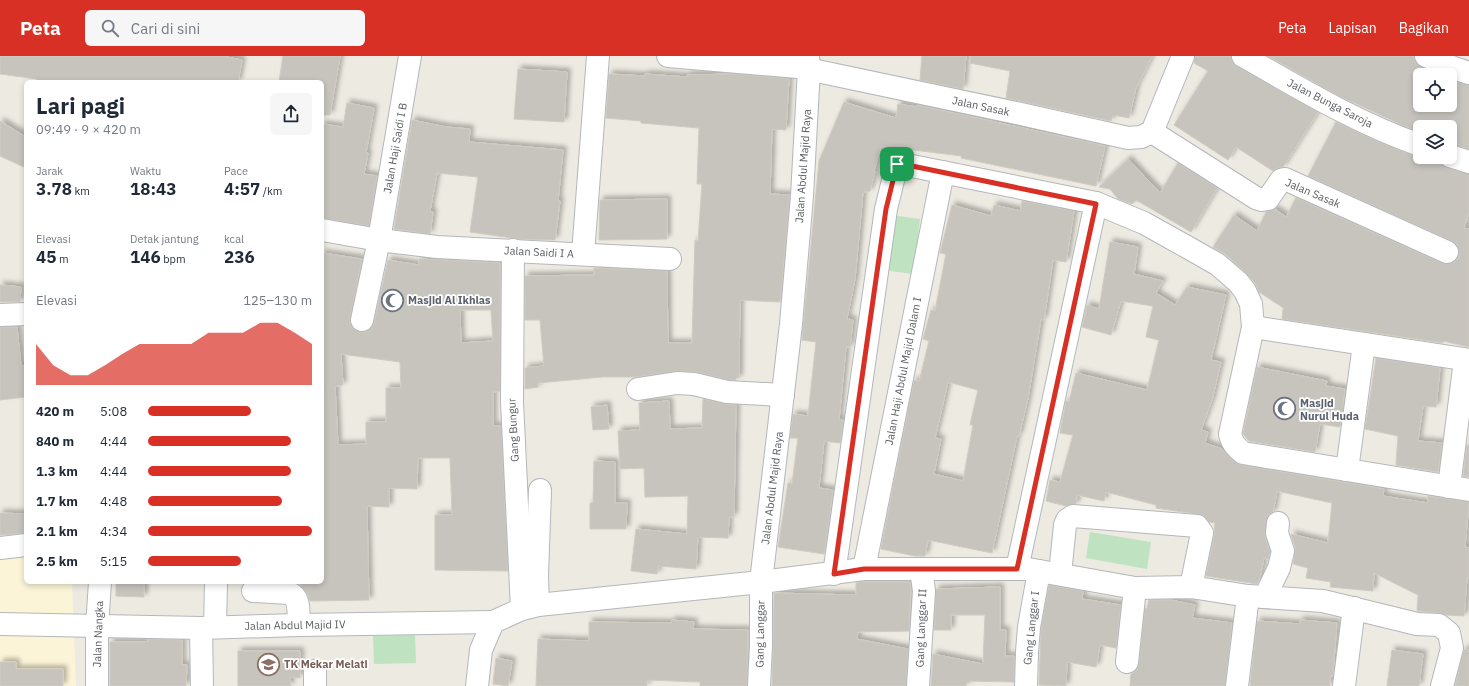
<!DOCTYPE html>
<html lang="id">
<head>
<meta charset="utf-8">
<style>
	body { margin:0; font-family:"IBM Plex Sans",sans-serif; background:#f6f6f7; color:#1f2937; height:100vh; display:flex; flex-direction:column; font-size:15px; white-space:nowrap }
	* { box-sizing:border-box; margin:0 }
	p { font-size:13px; color:#747a83 }
	.icon { flex:none; width:22px; height:22px; fill:none; stroke:currentColor; stroke-width:2; stroke-linecap:round; stroke-linejoin:round }
	.map { position:relative; flex:1; overflow:hidden }
	.panel { position:absolute; left:24px; top:24px; width:300px; height:504px; display:flex; flex-direction:column; background:#fff; border-radius:6px; box-shadow:0 2px 6px #0003 }
	.panel>* { flex:none }
	.fabs { position:absolute; left:1413px; top:12px; display:grid; gap:8px }
	.fabs a { display:grid; place-items:center; width:44px; height:44px; border-radius:6px; background:#fff; box-shadow:0 2px 6px #0003; font-size:20px }
	.pin { position:absolute; display:grid; place-items:center; width:34px; height:34px; color:#fff; margin:-17px; border-radius:8px; box-shadow:0 2px 6px #0006 }
	.round { display:grid; place-items:center; flex:none; width:42px; height:42px; border-radius:6px; background:#f6f6f7 }
	.headline { display:flex; align-items:center; justify-content:space-between; height:68px; padding:0 12px }
	h1 { font-size:22px; font-weight:700; line-height:30px }
	.metrics { display:grid; grid-template-columns:repeat(3,1fr); gap:6px; height:68px; padding:4px 12px }
	.metrics div { display:grid; align-content:center }
	.metrics b { font-size:17px; font-weight:700 }
	.metrics small { font-size:11px; font-weight:400 }
	.metrics p { font-size:11px }
	.chart { height:112px; padding:8px 12px }
	.chart p { display:flex; justify-content:space-between }
	.chart svg { width:100%; height:72px; margin-top:4px; fill:#d93025; opacity:.7 }
	ul { padding:0 12px; list-style:none; font-size:13px }
	li { display:grid; grid-template-columns:64px 48px 1fr; align-items:center; height:30px }
	li i { height:10px; border-radius:5px; background:#d93025 }
	header { display:flex; align-items:center; gap:24px; box-sizing:border-box; height:56px; padding:0 20px; background:#d93025; color:#fff }
	header strong { font-size:19px }
	nav { display:flex; gap:22px; margin-inline-start:auto; font-size:14px }
	.search { width:280px; height:36px; background:#f6f6f7; display:flex; align-items:center; gap:10px; box-sizing:border-box; padding:0 14px; border-radius:6px; color:#747a83; font-size:15px }
	.map>svg:first-child { display:block }
</style>
</head>
<body>
<header>
<strong>Peta</strong>
<div class="search"><svg class="icon" aria-label="search" viewBox="0 0 24 24"><circle cx="10" cy="10" r="6"/><path d="M15 15l6 6"/></svg>Cari di sini</div>
<nav><a>Peta</a><a>Lapisan</a><a>Bagikan</a></nav>
</header>
<div class="map">
<svg width="1469" height="630" viewBox="0 0 1469 630">
	<defs>
		<filter id="shadow"><feDropShadow dx="3.5" dy="-3.5" stdDeviation="2" flood-color="#0004"/></filter>
	</defs>
	<rect width="100%" height="100%" fill="#eceae1"/>
	<polygon fill="#fbf4d7" points="26,489 26,526 72,526 76,630 0,630 0,492"/>
	<g fill="#bfe2c0">
		<polygon points="891,159 920,163 913,218 884,214"/>
		<polygon points="1090,476 1151,486 1147,513 1086,502"/>
		<polygon points="415,579 416,607 374,608 373,580"/>
	</g>
	<g fill="#c7c4be" stroke="#d0cbc0" fill-rule="evenodd" filter="url(#shadow)">
		<polygon points="0,0 222,0 242,4 238,26 37,26 37,23 0,18"/>
		<polygon points="283,0 340,0 330,59 322,59 322,26 279,26"/>
		<polygon points="922,0 966,0 963,33 920,24"/>
		<polygon points="971,0 1152,0 1136,32 1129,62 1113,59 1111,65 1006,42 1010,15 970,7"/>
		<polygon points="1195,0 1231,0 1232,6 1237,11 1318,56 1283,111 1278,112 1273,115 1236,91 1228,104 1174,69 1208,15 1194,7"/>
		<polygon points="1268,0 1414,0 1416,7 1421,11 1439,19 1420,19 1420,49 1450,49 1450,24 1469,29 1469,93 1450,88 1450,71 1420,71 1420,76 1402,69 1335,38"/>
		<polygon points="518,13 567,16 564,66 514,63"/>
		<polygon points="609,18 645,20 645,18 687,21 687,19 737,18 789,23 786,74 772,73 770,138 790,139 780,246 740,244 739,322 736,322 736,324 729,324 697,316 678,315 635,321 602,321 538,327 538,331 525,333 525,312 544,310 540,264 525,264 525,220 594,219 594,212 667,215 668,287 692,287 695,184 698,185 702,128 697,128 699,72 641,67 641,65 606,62"/>
		<polygon points="844,46 896,62 898,48 917,51 917,49 1105,90 1096,130 961,102 962,100 881,90 874,115 875,115 870,135 863,136 855,223 847,263 853,264 850,291 846,291 839,364 843,364 840,387 824,385 819,432 833,434 824,498 778,491 788,427 792,428 798,382 790,382 793,358 808,360 816,286 802,284 819,105"/>
		<polygon points="347,47 374,52 366,97 368,97 364,118 377,120 369,170 322,162 322,68 343,71"/>
		<polygon points="412,64 446,71 470,73 469,86 563,94 558,145 560,145 555,184 519,183 470,176 478,121 437,117 430,155 433,156 430,178 394,173"/>
		<polygon points="0,65 26,81 26,112 0,100"/>
		<polygon points="1336,66 1370,82 1416,101 1438,101 1441,108 1446,112 1469,118 1469,156 1464,172 1469,173 1469,291 1443,285 1443,287 1282,263 1283,253 1285,253 1259,236 1255,227 1246,217 1225,198 1213,191 1234,159 1257,175 1266,156 1275,153 1286,161 1296,142 1442,207 1449,208 1455,206 1459,201 1459,194 1457,188 1452,185 1308,120"/>
		<polygon points="1128,103 1160,137 1178,107 1217,132 1191,176 1136,144 1132,148 1118,143 1110,133 1099,131"/>
		<polygon points="667,143 667,183 599,184 600,144"/>
		<path d="M1022,145L1074,155L1066,206L1053,204L1044,264L1041,263L1028,342L1019,380H1017L992,497L928,484L925,500H915L881,493L914,324L919,326L929,285L923,283L931,254L935,255L946,198L940,197L952,149L991,160L994,149L1021,155ZM948,326L978,334L970,369H973L963,425L934,418L941,383L935,382Z"/>
		<polygon points="1110,186 1138,191 1134,218 1163,225 1156,237 1175,249 1187,231 1226,239 1211,304 1221,306 1212,344 1201,374 1208,376 1205,387 1222,393 1232,404 1241,409 1384,433 1383,440 1428,447 1428,440 1469,446 1465,491 1469,492 1469,522 1467,522 1464,560 1446,559 1440,557 1417,555 1418,539 1374,517 1373,535 1330,531 1331,526 1306,522 1308,512 1293,508 1295,498 1295,491 1291,478 1328,487 1332,447 1277,435 1273,456 1268,459 1266,466 1265,481 1270,496 1268,503 1264,502 1260,522 1257,528 1206,520 1214,480 1215,467 1209,466 1203,459 1156,452 1156,449 1106,436 1104,445 1077,439 1076,448 1066,450 1046,445 1050,424 1060,426 1073,379 1060,377 1066,345 1069,346 1076,317 1147,334 1159,284 1146,281 1153,250 1121,245 1111,279 1082,271 1087,249 1099,253"/>
		<path d="M322,197L362,203L350,262V268L353,273L360,276H366L371,273L374,267L388,204L419,209V203L500,207V335L493,336V370H501L508,515L435,514V459H452L450,402H418L417,433L389,432V451L367,450L369,544L310,545L307,537L300,529V526H322ZM460,254H491L493,285L461,287ZM341,298L400,306L401,332H386V366H366V388L338,389L335,330L343,329Z"/>
		<polygon points="0,229 21,231 20,246 0,246"/>
		<polygon points="0,271 17,271 21,310 26,309 26,341 0,344"/>
		<polygon points="1376,302 1440,312 1436,351 1423,350 1418,385 1442,387 1438,416 1396,409 1398,380 1365,373"/>
		<polygon points="1257,311 1327,325 1326,330 1345,333 1340,371 1320,368 1315,396 1249,385 1243,378"/>
		<polygon points="703,343 724,348 736,349 734,461 729,461 728,482 698,481 696,513 658,510 657,518 631,515 636,473 687,478 688,440 645,441 644,412 620,413 618,375 640,374 639,347 669,345 670,373 702,372"/>
		<polygon points="607,349 609,373 593,374 591,351"/>
		<polygon points="1467,389 1469,389 1469,421 1463,420"/>
		<polygon points="594,405 615,406 615,447 627,447 626,473 590,473 590,447 593,447"/>
		<polygon points="0,457 26,458 26,477 0,479"/>
		<polygon points="116,526 144,526 144,541 116,540"/>
		<polygon points="865,526 910,526 911,535 909,575 858,576 857,583 908,593 906,630 772,630 773,591 774,537 856,539 856,527"/>
		<polygon points="1049,529 1083,535 1082,543 1121,549 1116,592 1100,589 1096,611 1067,606 1066,630 1039,629 1041,573"/>
		<polygon points="1000,531 1000,574 1006,574 1005,600 1014,600 1014,626 969,625 969,627 967,626 966,630 931,630 933,598 983,608 985,559 951,559 951,574 934,574 936,533"/>
		<polygon points="1149,544 1171,544 1195,549 1192,562 1232,567 1225,630 1130,630 1131,618 1137,614 1139,607 1145,552 1147,553"/>
		<polygon points="672,564 694,566 693,573 748,574 747,630 700,630 700,626 647,624 647,630 536,630 538,583 589,585 589,566 671,567"/>
		<polygon points="1300,564 1337,567 1333,617 1333,620 1330,620 1330,630 1250,630 1257,565 1300,568"/>
		<polygon points="148,583 182,584 182,609 187,609 186,630 110,630 110,586 148,586"/>
		<polygon points="1464,593 1469,594 1469,630 1455,630"/>
		<polygon points="1392,594 1423,598 1419,630 1387,630"/>
		<polygon points="238,595 300,595 300,622 290,621 291,630 238,630"/>
		<polygon points="496,602 512,605 508,630 493,628"/>
		<polygon points="0,606 16,606 16,613 63,613 63,630 0,630"/>
	</g>
	<g fill="none" stroke-linecap="round" stroke-linejoin="round">
		<defs>
			<g id="minor">
				<polyline points="668,0 798,11 1021,58 1128,82 1141,81 1152,76 1183,0"/>
				<path d="M1243,0C1299,32 1359,68 1420,89"/>
				<polyline points="1426,0 1454,12 1469,17"/>
				<polyline points="1152,76 1256,142 1262,144 1268,143 1281,124 1285,123 1447,196"/>
				<polyline points="1450,100 1469,106"/>
				<polyline points="322,174 379,184 437,191 670,203"/>
				<polyline points="513,194 512,346 522,553"/>
				<polyline points="583,198 598,0"/>
				<polyline points="0,259 26,258"/>
				<polyline points="362,264 379,184 410,0"/>
				<polyline points="1253,271 1469,304"/>
				<polyline points="638,333 677,327 694,328 727,336 783,339"/>
				<polyline points="1347,414 1364,288"/>
				<polyline points="1449,431 1465,304"/>
				<polyline points="0,492 26,489"/>
				<polyline points="864,513 943,116"/>
				<polyline points="1017,513 1096,147"/>
				<path d="M834,518L886,153L897,108L912,110L1096,147L1144,167L1187,191L1217,208L1238,226L1245,235L1251,248L1253,271L1230,378C1232,387 1236,391 1243,397L1469,434"/>
				<polyline points="1060,518 1065,469 1067,464 1073,460 1197,470 1202,477 1191,531"/>
				<path d="M253,535L289,537C301,541 298,558 299,569"/>
				<polyline points="1265,541 1279,512 1283,495 1277,477 1278,467"/>
				<polyline points="538,549 537,520 540,434"/>
				<polyline points="0,568 201,572 299,569 493,566"/>
				<polyline points="215,571 216,526"/>
				<polyline points="201,572 202,630"/>
				<polyline points="1127,606 1135,532"/>
				<polyline points="97,630 97,571 100,526"/>
				<polyline points="315,630 315,615"/>
				<polyline points="477,630 481,594 493,566 522,553 538,549 761,526 791,268 802,140 809,13 808,0"/>
				<polyline points="759,630 761,590 761,526 864,513 1028,513 1135,532 1191,531 1248,540 1323,545 1417,568 1439,569 1449,577 1452,592 1442,630"/>
				<polyline points="918,630 924,535 921,513"/>
				<polyline points="1026,630 1027,596 1029,571 1039,515"/>
				<polyline points="1237,630 1248,540"/>
				<polyline points="1344,630 1354,552"/>
			</g>
		</defs>
		<use href="#minor" stroke="#b4b7bb" stroke-width="24"/>
		<use href="#minor" stroke="#fff" stroke-width="22"/>
	</g>
	<g fill="none" stroke-linecap="round" stroke-linejoin="round">
		<defs>
			<polygon id="route" points="897,108 912,110 1096,148 1017,513 864,513 834,518 886,153"/>
		</defs>
		<use href="#route" stroke="#fff" stroke-width="8"/>
		<use href="#route" stroke="#d93025" stroke-width="5"/>
	</g>
	<defs>
		<symbol id="mosque-ring" viewBox="-11 -11 22 22"><circle r="9.5" fill="#fff" stroke="#6b7280" stroke-width="1.5"/><path d="M3.5-4.9A6 6 0 1 0 3.5 4.9A5 5 0 1 1 3.5-4.9Z" fill="#6b7280"/></symbol>
		<symbol id="school-ring" viewBox="-11 -11 22 22"><circle r="9.5" fill="#fff" stroke="#8d6e63" stroke-width="1.5"/><path d="M0-5L7-2L0 1L-7-2ZM-4 1L0 2.5L4 1V4Q0 6-4 4Z" fill="#8d6e63"/></symbol>
	</defs>
	<g fill-rule="evenodd">
		<use href="#mosque-ring" x="380" y="232" width="25" height="25"/>
		<use href="#mosque-ring" x="1272" y="340" width="25" height="25"/>
		<use href="#school-ring" x="256" y="596" width="25" height="25"/>
	</g>
	<g text-anchor="middle" dominant-baseline="central" stroke-width="3.5" stroke-linejoin="round" paint-order="stroke">
		<g font-size="11" fill="#5a5d61" stroke="#fff">
			<text transform="translate(1330 47) rotate(27)">Jalan Bunga Saroja</text>
			<text transform="translate(981 50) rotate(12)">Jalan Sasak</text>
			<text transform="translate(395 92) rotate(-80)">Jalan Haji Saidi I B</text>
			<text transform="translate(803 110) rotate(-86)">Jalan Abdul Majid Raya</text>
			<text transform="translate(1313 137) rotate(23)">Jalan Sasak</text>
			<text transform="translate(539 196) rotate(3)">Jalan Saidi I A</text>
			<text transform="translate(903 315) rotate(-79)">Jalan Haji Abdul Majid Dalam I</text>
			<text transform="translate(513 374) rotate(-93)">Gang Bungur</text>
			<text transform="translate(772 432) rotate(-83)">Jalan Abdul Majid Raya</text>
			<text transform="translate(295 569) rotate(-1)">Jalan Abdul Majid IV</text>
			<text transform="translate(921 572) rotate(-88)">Gang Langgar II</text>
			<text transform="translate(1031 572) rotate(-84)">Gang Langgar I</text>
			<text transform="translate(98 578) rotate(-88)">Jalan Nangka</text>
			<text transform="translate(760 578) rotate(-89)">Gang Langgar</text>
		</g>
		<g font-size="11" font-weight="bold" fill="#5b616d" stroke="#fff" text-anchor="start">
			<text x="408" y="244">Masjid Al Ikhlas</text>
			<text x="1300" y="347">Masjid<tspan x="1300" dy="13">Nurul Huda</tspan></text>
		</g>
		<g font-size="11" font-weight="bold" fill="#785e54" stroke="#fff" text-anchor="start">
			<text x="284" y="608">TK Mekar Melati</text>
		</g>
	</g>
</svg>
<div class="fabs">
<a><svg class="icon" aria-label="locate" viewBox="0 0 24 24"><circle cx="12" cy="12" r="6"/><path d="M12 2v4M12 18v4M2 12h4M18 12h4"/></svg></a>
<a><svg class="icon" aria-label="layers" viewBox="0 0 24 24"><path d="M12 4l9 5-9 5-9-5zM3 14l9 5 9-5"/></svg></a>
</div>
<div class="pin" style="left:897px;top:108px;background:#1e9e55"><svg class="icon" aria-label="arrive" viewBox="0 0 24 24"><path d="M6 21V4h12l-3 4 3 4H6"/></svg></div>
<section class="panel">
<div class="headline"><div><h1>Lari pagi</h1><p>09:49 · 9 × 420 m</p></div><a class="round"><svg class="icon" aria-label="share" viewBox="0 0 24 24"><path d="M12 15V3M7 8l5-5 5 5M5 13v7h14v-7"/></svg></a></div>
<div class="metrics">
<div><p>Jarak</p><b>3.78<small> km</small></b></div>
<div><p>Waktu</p><b>18:43</b></div>
<div><p>Pace</p><b>4:57<small> /km</small></b></div>
</div>
<div class="metrics">
<div><p>Elevasi</p><b>45<small> m</small></b></div>
<div><p>Detak jantung</p><b>146<small> bpm</small></b></div>
<div><p>kcal</p><b>236</b></div>
</div>
<div class="chart"><p><span>Elevasi</span>125–130 m</p>
<svg viewBox="0 0 160 44" preserveAspectRatio="none"><path d="M0 44V19L10 32L20 38L30 38L40 32L50 25L60 19L70 19L80 19L90 19L100 12L110 12L120 12L130 6L140 6L150 12L160 19V44z"/></svg>
</div>
<ul>
<li><b>420 m</b>5:08<i style="width:63%"></i></li>
<li><b>840 m</b>4:44<i style="width:87%"></i></li>
<li><b>1.3 km</b>4:44<i style="width:87%"></i></li>
<li><b>1.7 km</b>4:48<i style="width:82%"></i></li>
<li><b>2.1 km</b>4:34<i style="width:100%"></i></li>
<li><b>2.5 km</b>5:15<i style="width:57%"></i></li>
</ul>
</section>
</div>
</body>
</html>
